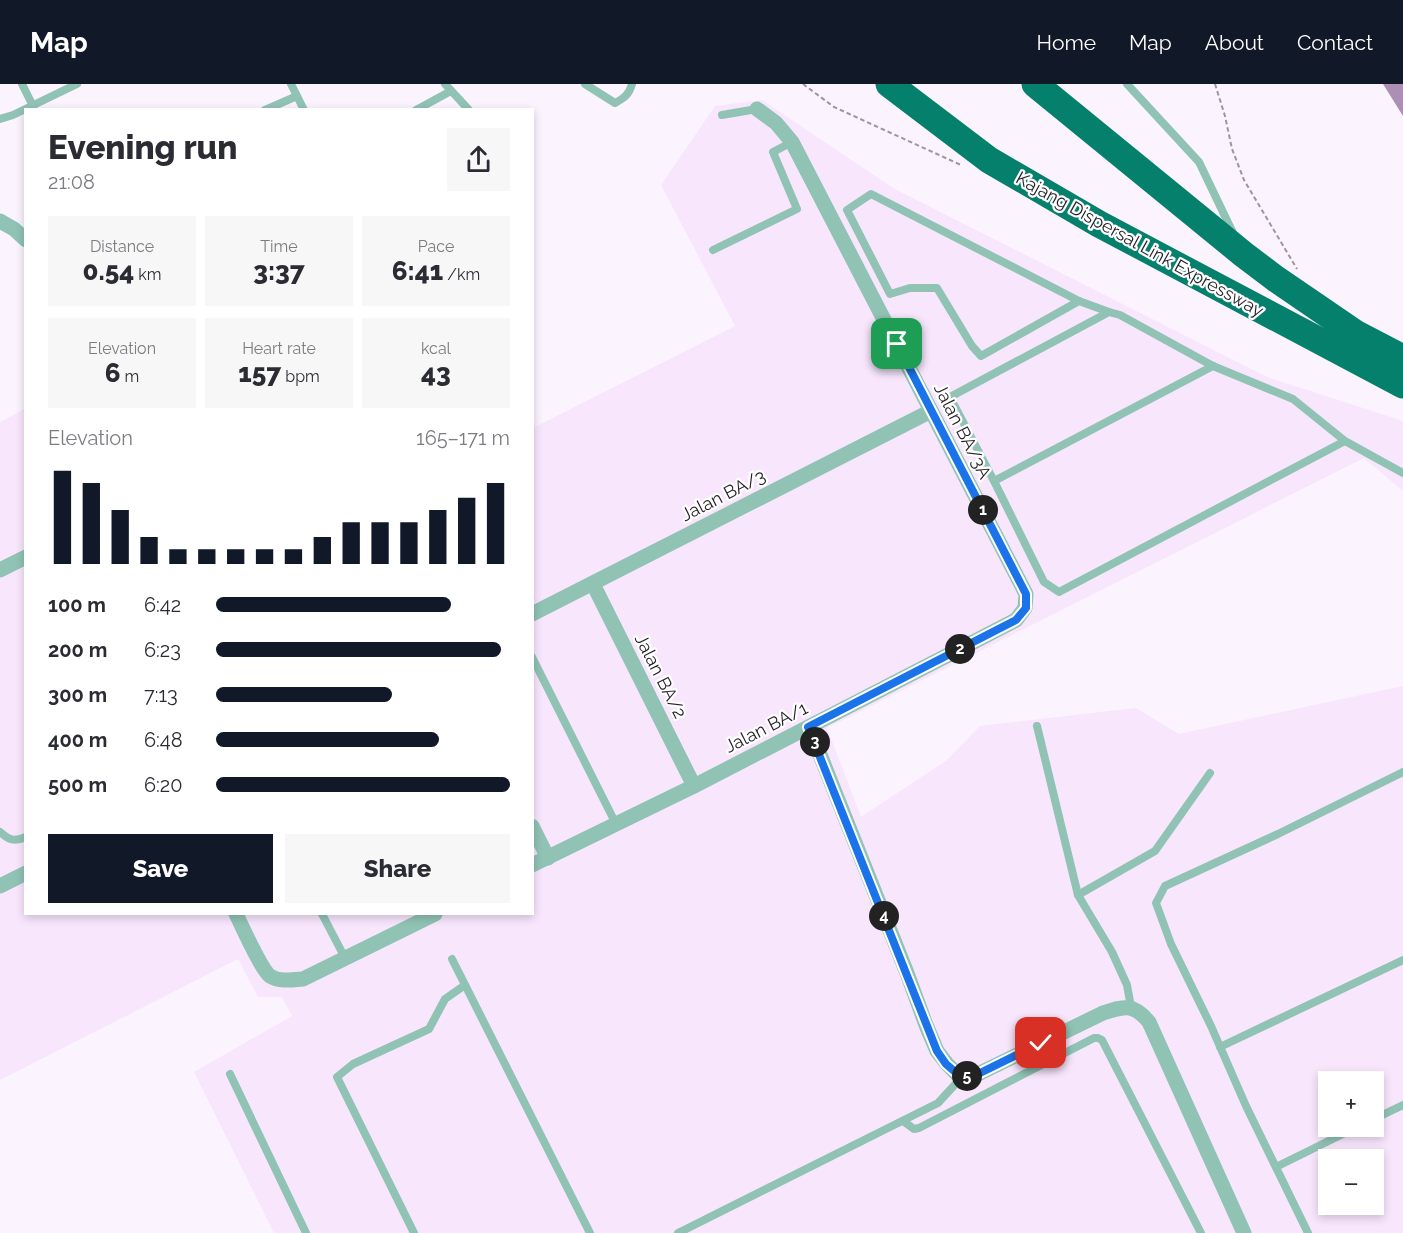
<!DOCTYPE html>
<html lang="en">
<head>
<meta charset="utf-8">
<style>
	body { margin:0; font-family:Raleway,sans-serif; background:#f7f7f7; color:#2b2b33; height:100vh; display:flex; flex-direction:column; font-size:22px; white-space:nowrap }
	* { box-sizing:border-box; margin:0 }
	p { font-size:20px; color:#7c7c81 }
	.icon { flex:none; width:33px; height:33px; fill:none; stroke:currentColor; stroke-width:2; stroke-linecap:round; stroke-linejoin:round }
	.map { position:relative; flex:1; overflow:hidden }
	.details { position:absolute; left:24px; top:24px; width:510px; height:807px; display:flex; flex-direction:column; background:#fff; border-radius:0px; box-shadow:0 3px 9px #0003 }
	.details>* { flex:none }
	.controls { position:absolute; left:1318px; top:987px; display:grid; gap:12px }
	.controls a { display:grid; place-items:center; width:66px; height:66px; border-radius:0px; background:#fff; box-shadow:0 3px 9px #0003; font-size:30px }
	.pin { position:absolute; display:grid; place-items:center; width:51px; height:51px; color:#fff; margin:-26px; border-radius:12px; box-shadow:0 3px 9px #0006 }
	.km { position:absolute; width:30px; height:30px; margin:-15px; border-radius:50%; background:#222; color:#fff; font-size:16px; line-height:30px; text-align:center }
	.round { display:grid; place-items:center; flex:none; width:63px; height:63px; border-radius:0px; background:#f7f7f7 }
	.headline { display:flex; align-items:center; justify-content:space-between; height:102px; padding:0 24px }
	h1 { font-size:33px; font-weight:800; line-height:45px }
	.figures { display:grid; grid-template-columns:repeat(3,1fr); gap:9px; height:102px; padding:6px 24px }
	.figures div { display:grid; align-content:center; border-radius:0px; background:#f7f7f7; text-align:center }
	.figures b { font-size:26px; font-weight:800 }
	.figures small { font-size:16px; font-weight:400 }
	.figures p { font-size:16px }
	.chart { height:168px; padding:12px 24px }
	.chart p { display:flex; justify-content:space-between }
	.chart svg { width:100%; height:108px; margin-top:6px; stroke:#111827; stroke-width:6 }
	.cta { display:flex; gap:12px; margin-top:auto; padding:12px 24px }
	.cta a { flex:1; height:69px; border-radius:0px; background:#111827; color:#fff; font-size:24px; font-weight:800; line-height:69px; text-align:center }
	.cta a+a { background:#f7f7f7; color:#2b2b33 }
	ul { padding:0 24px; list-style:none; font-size:20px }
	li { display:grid; grid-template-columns:96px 72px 1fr; align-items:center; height:45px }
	li i { height:15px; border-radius:8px; background:#111827 }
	header { display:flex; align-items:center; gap:36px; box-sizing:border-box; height:84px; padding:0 30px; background:#111827; color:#fff }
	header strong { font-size:28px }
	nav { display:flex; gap:33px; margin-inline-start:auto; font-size:21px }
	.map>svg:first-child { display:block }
</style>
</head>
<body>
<header>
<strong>Map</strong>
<nav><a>Home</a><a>Map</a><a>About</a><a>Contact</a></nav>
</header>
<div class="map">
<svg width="1403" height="1149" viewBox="0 0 1403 1149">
	<rect width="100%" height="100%" fill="#fbf3fd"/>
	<path fill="#f8e6fd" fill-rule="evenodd" d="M762,16L893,104L1267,293L1403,337V407L1364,374L827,644L861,733L947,676L980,642L1136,624L1179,650L1403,602V1149H274L194,988L292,932L282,913H258L238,875L0,996V338L25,325L26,830H532L533,344L735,242L661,101L715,22ZM1329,998H1374V1042H1329ZM1329,1076H1374V1120H1329Z"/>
	<polygon fill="#ad8fb5" points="1383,0 1403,0 1403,32"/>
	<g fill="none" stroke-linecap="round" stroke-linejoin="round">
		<g stroke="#9c969e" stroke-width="2" stroke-dasharray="4.5 3" stroke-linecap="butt">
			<polyline points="803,0 834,23 961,81"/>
			<polyline points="1215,0 1225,32 1232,65 1244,96 1297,185"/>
		</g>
		<g stroke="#91c3b5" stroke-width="8">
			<polyline points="22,0 33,22"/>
			<polyline points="291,0 304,26"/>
			<polyline points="445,0 469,26"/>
			<path d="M585,0L615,19C624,14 629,11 632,0"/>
			<polyline points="1127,0 1199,78 1233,149"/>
			<polyline points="265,26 297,12"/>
			<polyline points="416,26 451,7"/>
			<polyline points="722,31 757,25"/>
			<polyline points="0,35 13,31 77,0"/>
			<polyline points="713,166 797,125 773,68 792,58"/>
			<polyline points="1079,217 981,272 972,262 937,204 910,204 890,210 847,126 871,110 1079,217 1109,228"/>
			<polyline points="1345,357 1059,508 1044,498 994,397 950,313 1109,228 1120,231 1213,282 1293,315 1345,357 1403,389"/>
			<polyline points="994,397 1213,282"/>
			<polyline points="532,573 616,740"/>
			<polyline points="1037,642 1078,811 1112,868 1127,901 1131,923"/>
			<path d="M0,748C9,756 14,758 26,753"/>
			<polyline points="1078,811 1155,767 1210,689"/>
			<polyline points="322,830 345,874"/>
			<polyline points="452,875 590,1149"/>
			<polyline points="1220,963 1403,876"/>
			<polyline points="230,990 306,1149"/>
			<polyline points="1374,1035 1403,1021"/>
			<polyline points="903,1037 914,1045 919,1044 1094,954 1098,954 1102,956 1201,1149"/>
			<polyline points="1276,1083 1359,1042"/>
			<polyline points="414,1149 337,993 353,980 429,945 445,915 465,901"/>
			<polyline points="678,1149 938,1019 961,994"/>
			<polyline points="1308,1149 1246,1022 1211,942 1171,860 1156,819 1165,802 1278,750 1403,688"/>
		</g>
		<g stroke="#91c3b5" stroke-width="15">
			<polyline points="0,137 14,145 26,156"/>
			<polyline points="0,486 26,473"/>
			<polyline points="593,500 694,702"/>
			<polyline points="532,530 931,327"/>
			<path d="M809,643L907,889L926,941L937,967L947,980L961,994L978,990L1103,929C1125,922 1133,919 1149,938L1244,1149"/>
			<polyline points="532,742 548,774"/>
			<polyline points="532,781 694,702 1016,536 1025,524 1026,510 792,58 776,39 757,25"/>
			<polyline points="0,802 26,789"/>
			<path d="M236,830C242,842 261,885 270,892C279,898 292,896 303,895L435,830"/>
		</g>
		<g stroke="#05806c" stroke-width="27">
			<polyline points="889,0 989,76 1099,140 1403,301"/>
			<polyline points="1035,0 1243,170 1276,195 1355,249 1403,274"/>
		</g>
	</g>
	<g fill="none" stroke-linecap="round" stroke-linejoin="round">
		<defs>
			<polyline id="route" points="897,260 1026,510 1026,524 1016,536 808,643 937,967 946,980 961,993 978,990 1041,959"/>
		</defs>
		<use href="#route" stroke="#fff" stroke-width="12"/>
		<use href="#route" stroke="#1a73e8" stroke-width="8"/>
	</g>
	<g text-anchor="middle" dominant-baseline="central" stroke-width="4.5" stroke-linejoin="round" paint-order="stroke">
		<g font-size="18" fill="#231f25" stroke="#fff">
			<text transform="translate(1140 160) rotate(29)">Kajang Dispersal Link Expressway</text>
			<text transform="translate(963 347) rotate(63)">Jalan BA/3A</text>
			<text transform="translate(723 411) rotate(-27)">Jalan BA/3</text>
			<text transform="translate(661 592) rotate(63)">Jalan BA/2</text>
			<text transform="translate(766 643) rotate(-27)">Jalan BA/1</text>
		</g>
	</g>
</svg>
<div class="controls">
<a>+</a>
<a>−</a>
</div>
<div class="pin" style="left:897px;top:260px;background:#1e9e55"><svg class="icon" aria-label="arrive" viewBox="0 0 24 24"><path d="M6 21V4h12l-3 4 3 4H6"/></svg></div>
<div class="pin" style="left:1041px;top:959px;background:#d93025"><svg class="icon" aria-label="check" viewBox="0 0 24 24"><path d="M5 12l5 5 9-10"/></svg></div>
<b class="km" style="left:983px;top:426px">1</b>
<b class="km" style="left:960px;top:565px">2</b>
<b class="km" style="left:815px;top:658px">3</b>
<b class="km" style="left:884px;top:832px">4</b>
<b class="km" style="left:967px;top:992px">5</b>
<section class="details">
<div class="headline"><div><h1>Evening run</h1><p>21:08</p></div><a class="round"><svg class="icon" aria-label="share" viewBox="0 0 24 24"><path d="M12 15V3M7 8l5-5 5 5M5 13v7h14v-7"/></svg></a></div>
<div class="figures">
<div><p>Distance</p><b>0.54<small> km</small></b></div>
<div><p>Time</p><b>3:37</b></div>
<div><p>Pace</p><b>6:41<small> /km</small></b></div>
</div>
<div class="figures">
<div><p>Elevation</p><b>6<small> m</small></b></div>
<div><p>Heart rate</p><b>157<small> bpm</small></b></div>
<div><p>kcal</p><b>43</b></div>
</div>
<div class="chart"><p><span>Elevation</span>165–171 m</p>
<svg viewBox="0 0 160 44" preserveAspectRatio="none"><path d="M5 44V6M15 44V11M25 44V22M35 44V33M45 44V38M55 44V38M65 44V38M75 44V38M85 44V38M95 44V33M105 44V27M115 44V27M125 44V27M135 44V22M145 44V17M155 44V11"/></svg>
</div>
<ul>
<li><b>100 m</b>6:42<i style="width:80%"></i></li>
<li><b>200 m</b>6:23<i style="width:97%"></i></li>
<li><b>300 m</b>7:13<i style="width:60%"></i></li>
<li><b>400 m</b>6:48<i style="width:76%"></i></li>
<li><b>500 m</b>6:20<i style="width:100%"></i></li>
</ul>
<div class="cta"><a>Save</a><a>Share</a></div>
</section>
</div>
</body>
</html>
